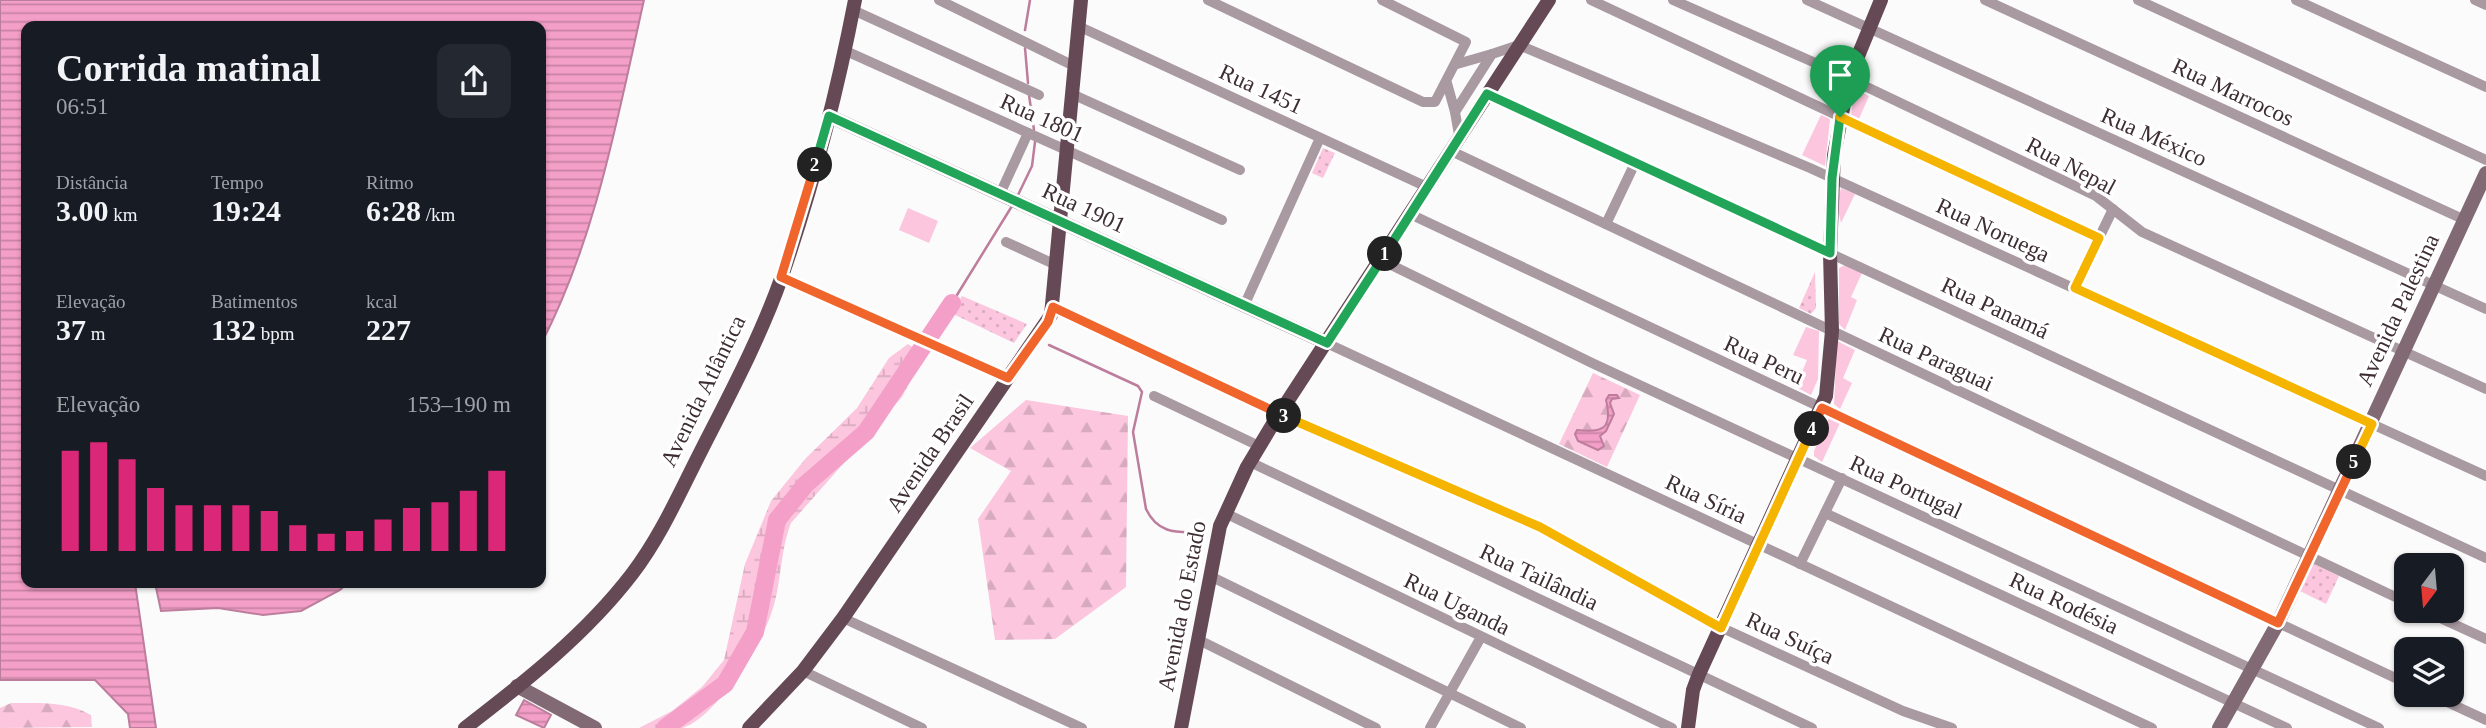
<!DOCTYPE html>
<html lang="pt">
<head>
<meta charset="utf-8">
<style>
	body { margin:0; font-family:Georgia,serif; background:#242831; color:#f1f3f6; height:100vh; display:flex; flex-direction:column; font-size:26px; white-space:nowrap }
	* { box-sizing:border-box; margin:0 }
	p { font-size:23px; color:#9ea1a6 }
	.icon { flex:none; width:38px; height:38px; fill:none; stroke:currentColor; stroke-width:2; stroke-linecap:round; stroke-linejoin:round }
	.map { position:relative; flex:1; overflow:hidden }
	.sheet { position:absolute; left:21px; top:21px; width:525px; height:567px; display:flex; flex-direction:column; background:#171b24; border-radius:14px; box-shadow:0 2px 5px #0004 }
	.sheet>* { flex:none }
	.needle { width:46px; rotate:196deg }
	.tools { position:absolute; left:2394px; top:553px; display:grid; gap:14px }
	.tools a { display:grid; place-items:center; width:70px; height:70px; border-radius:14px; background:#171b24; box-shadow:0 2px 5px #0004; font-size:35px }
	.pin { position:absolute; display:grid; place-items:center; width:60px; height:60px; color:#fff; margin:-72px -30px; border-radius:50% 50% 50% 0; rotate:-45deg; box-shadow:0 0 7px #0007 }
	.pin .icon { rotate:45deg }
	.km { position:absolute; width:35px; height:35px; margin:-18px; border-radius:50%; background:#222; color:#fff; font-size:19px; line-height:35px; text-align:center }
	.round { display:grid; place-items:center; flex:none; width:74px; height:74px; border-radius:14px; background:#242831 }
	.overview { display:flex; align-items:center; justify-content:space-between; height:119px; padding:0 35px }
	h1 { font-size:38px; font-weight:700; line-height:52px }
	.metrics { display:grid; grid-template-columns:repeat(3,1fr); gap:10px; height:119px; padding:7px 35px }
	.metrics div { display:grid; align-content:center }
	.metrics b { font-size:30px; font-weight:700 }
	.metrics small { font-size:19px; font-weight:400 }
	.metrics p { font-size:19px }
	.chart { height:196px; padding:14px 35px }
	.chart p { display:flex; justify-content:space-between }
	.chart svg { width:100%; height:126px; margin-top:7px; stroke:#db2777; stroke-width:6 }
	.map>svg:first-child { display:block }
</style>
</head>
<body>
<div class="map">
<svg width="2486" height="728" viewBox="0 0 2486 728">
	<defs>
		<pattern id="forest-firs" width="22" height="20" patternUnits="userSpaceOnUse" patternTransform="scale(1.75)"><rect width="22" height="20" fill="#fbc6de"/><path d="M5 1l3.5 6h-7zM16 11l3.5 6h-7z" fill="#d8aabf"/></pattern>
		<pattern id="wetland-marsh" width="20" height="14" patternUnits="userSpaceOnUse" patternTransform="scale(1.75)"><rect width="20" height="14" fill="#fbc6de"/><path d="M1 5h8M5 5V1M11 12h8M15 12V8" fill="none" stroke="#d8aabf"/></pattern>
		<pattern id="park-dots" width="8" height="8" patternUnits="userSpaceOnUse" patternTransform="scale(1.75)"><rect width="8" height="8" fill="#fbc6de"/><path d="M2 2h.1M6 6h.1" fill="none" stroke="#d8aabf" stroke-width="1.8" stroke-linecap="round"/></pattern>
		<pattern id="water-rules" width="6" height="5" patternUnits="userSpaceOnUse" patternTransform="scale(1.75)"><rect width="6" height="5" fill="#f49fc8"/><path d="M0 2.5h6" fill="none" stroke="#c782a3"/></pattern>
	</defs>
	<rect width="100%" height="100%" fill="#fbfbfb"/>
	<g fill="#fbc6de">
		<polygon points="1854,89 1869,96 1858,121 1851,117"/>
		<polygon points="1821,115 1830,119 1825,166 1802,155"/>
		<polygon points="1841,188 1855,194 1841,223 1837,204"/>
		<polygon points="908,208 938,221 929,243 899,230"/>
		<polygon points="1845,265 1862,273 1851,297 1857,300 1845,330 1839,324 1839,268"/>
		<polygon points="1806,327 1819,331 1818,379 1811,395 1796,387 1807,360 1793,355"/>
		<polygon points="1837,341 1855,350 1843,378 1852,383 1840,409 1834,404"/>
		<polygon points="1829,418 1840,423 1822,462 1814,456 1814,451"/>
	</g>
	<g fill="url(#forest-firs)" fill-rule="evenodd">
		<path d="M1593,373L1640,395L1607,467L1559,444ZM1617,395L1610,403L1613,409L1606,431L1600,436L1598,450L1579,441L1584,431L1591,434C1608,427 1610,416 1606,400Z"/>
		<polygon points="1026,400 1128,416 1126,587 1055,639 995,640 978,519 1011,471 970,448"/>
		<path d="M11,703C39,703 67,701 91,715L92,727L0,728V708Z"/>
	</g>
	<path fill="url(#wetland-marsh)" d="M908,344L924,355L902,397L791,523C779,554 782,587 770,617C759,647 714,720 682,728C669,728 652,728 639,728L672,711L702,687L724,660L745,564L771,501L806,458L857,408L889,358Z"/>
	<g fill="url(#park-dots)">
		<polygon points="1323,148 1335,153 1323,178 1312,173"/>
		<polygon points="1815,272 1816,308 1811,314 1799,308"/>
		<polygon points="962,296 1027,324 1014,343 951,313"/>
		<polygon points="2312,563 2339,576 2326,604 2300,591"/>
	</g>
	<g fill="url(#water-rules)" stroke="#bd7d9c" stroke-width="2">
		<path d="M0,0H644C618,115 596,239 541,344V26H26V583H135L156,728H130L128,714L95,680H0Z"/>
		<path d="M1609,395H1617L1619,398L1612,399L1610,403L1614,414L1606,431L1600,436L1604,446L1598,450L1578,441L1575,434L1577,430C1602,433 1613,429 1606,400Z"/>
		<polygon points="155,583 348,583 340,590 301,611 263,615 218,608 161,611"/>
		<polygon points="524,700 551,715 544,728 516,715"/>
	</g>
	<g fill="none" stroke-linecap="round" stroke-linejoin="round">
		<g stroke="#bd7d9c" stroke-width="2.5">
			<polyline points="1025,30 1030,0"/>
			<polyline points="1025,48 1028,83"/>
			<polyline points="1029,95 1034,130"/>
			<polyline points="1018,195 1032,166 1035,142"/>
			<polyline points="952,303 1012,206"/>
			<path d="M1049,345L1138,386L1142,392L1133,432L1146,509C1157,532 1174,533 1197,532"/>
		</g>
		<polyline stroke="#f49fc8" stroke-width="18" points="665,728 725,684 755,632 777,520 806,484 866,432 952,303"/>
		<g stroke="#a999a0" stroke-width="10">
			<polyline points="939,0 1074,66"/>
			<polyline points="1208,0 1423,102 1435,102 1466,42 1382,0"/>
			<polyline points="1591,0 2099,238"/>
			<polyline points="1673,0 1829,69 2096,196 2142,232 2486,389"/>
			<polyline points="1807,0 2486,309"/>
			<polyline points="1985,0 2465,220"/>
			<polyline points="2138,0 2486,160"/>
			<polyline points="2296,0 2486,87"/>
			<polyline points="2475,0 2486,5"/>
			<polyline points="853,10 1039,95"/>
			<polyline points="1078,26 1427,187"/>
			<polyline points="846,51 1222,220"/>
			<polyline points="1457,64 1492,54"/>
			<polyline points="1447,83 1455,112"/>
			<polyline points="1072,94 1240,170"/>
			<polyline points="1487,94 2486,558"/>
			<polyline points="1459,135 1455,112 1492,54 1519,45 1810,168 2486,476"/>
			<polyline points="1449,150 2406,602"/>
			<polyline points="1000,194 1028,133"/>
			<polyline points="1410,214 2406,683"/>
			<polyline points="1606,224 1635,163"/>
			<polyline points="1006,242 1056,265"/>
			<polyline points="1381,260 1592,363 2379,728"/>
			<polyline points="781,277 1008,378"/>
			<polyline points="2075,288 2113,209"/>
			<polyline points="1244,306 1320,138"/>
			<polyline points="1053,307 1274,412 1540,527 1703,619 1903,711 1952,728"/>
			<polyline points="1320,340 2152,728"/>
			<polyline points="1154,396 1259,446"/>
			<polyline points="1250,462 1812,728"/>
			<polyline points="1225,513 1672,728"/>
			<polyline points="1825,513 2287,728"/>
			<polyline points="1800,564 1842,478"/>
			<polyline points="1210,576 1521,728"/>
			<polyline points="2425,611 2486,639"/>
			<polyline points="843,618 1082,728"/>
			<polyline points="1199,640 1376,728"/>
			<polyline points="803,671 922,728"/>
			<polyline points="2432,695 2486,720"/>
			<polyline points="1430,728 1481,637"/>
		</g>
		<g stroke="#826a75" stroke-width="14">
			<polyline points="829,116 1320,340"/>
			<polyline points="517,686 595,728"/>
			<polyline points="2219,728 2278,623 2486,173"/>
		</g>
		<g stroke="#654a56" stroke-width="14">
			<path d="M465,728C525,682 586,634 632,574C661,536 680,492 702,449C730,394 761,336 782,276C813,186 837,93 855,0"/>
			<polyline points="749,728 803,671 843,618 1051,315 1081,0"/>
			<polyline points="1181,728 1220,526 1247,467 1274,422 1549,0"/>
			<polyline points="1688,728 1693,690 1699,674 1826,396 1832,331 1830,253 1834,155 1849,78 1881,0"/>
		</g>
	</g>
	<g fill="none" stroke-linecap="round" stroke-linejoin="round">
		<defs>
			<polyline id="split-1" points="1385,254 1487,94 1830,253 1832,178 1840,117"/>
			<polyline id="split-2" points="815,165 829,116 1327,343 1385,254"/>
			<polyline id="split-3" points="815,165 781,277 1008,378 1048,322 1053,307 1284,416"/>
			<polyline id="split-4" points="1284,416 1540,527 1721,628 1812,429"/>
			<polyline id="split-5" points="1812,429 1822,408 2278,623 2354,462"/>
			<polyline id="split-6" points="1840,117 2099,238 2075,288 2372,424 2354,462"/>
		</defs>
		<use href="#split-1" stroke="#fff" stroke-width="14"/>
		<use href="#split-2" stroke="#fff" stroke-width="14"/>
		<use href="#split-3" stroke="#fff" stroke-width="14"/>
		<use href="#split-4" stroke="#fff" stroke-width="14"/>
		<use href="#split-5" stroke="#fff" stroke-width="14"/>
		<use href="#split-6" stroke="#fff" stroke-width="14"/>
		<use href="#split-1" stroke="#22a559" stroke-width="9"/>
		<use href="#split-2" stroke="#22a559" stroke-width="9"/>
		<use href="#split-3" stroke="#f0652b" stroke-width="9"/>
		<use href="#split-4" stroke="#f5b400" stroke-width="9"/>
		<use href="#split-5" stroke="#f0652b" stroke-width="9"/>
		<use href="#split-6" stroke="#f5b400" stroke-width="9"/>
	</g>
	<g text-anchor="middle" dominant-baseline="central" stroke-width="7" stroke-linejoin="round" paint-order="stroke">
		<g font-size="23" fill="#3d2d34" stroke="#fff">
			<text transform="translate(1261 89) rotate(25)">Rua 1451</text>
			<text transform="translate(2233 92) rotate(25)">Rua Marrocos</text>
			<text transform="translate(1042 118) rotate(24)">Rua 1801</text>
			<text transform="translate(2154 137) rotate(24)">Rua México</text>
			<text transform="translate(2071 166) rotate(28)">Rua Nepal</text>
			<text transform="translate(1084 208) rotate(25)">Rua 1901</text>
			<text transform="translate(1993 230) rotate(25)">Rua Noruega</text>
			<text transform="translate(1995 308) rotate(25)">Rua Panamá</text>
			<text transform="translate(2398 310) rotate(-65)">Avenida Palestina</text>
			<text transform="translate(1936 359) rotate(25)">Rua Paraguai</text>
			<text transform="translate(1764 360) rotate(25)">Rua Peru</text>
			<text transform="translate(703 391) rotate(-64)">Avenida Atlântica</text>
			<text transform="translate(930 453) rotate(-56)">Avenida Brasil</text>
			<text transform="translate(1906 487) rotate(25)">Rua Portugal</text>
			<text transform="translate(1706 499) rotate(25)">Rua Síria</text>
			<text transform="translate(1539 577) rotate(25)">Rua Tailândia</text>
			<text transform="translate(2064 603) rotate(25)">Rua Rodésia</text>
			<text transform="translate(1457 604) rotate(26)">Rua Uganda</text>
			<text transform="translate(1182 606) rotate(-79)">Avenida do Estado</text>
			<text transform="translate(1790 638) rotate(25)">Rua Suíça</text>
		</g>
	</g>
</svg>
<div class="tools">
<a><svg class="needle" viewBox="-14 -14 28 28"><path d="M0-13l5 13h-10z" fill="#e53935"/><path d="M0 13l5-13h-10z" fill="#9ea1a6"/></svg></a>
<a><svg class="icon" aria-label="layers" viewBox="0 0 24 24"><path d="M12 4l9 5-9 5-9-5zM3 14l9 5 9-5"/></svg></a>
</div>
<div class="pin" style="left:1840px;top:117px;background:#1e9e55"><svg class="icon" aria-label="arrive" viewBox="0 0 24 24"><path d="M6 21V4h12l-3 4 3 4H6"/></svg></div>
<b class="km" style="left:1385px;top:254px">1</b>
<b class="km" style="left:815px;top:165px">2</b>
<b class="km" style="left:1284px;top:416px">3</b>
<b class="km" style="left:1812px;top:429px">4</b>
<b class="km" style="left:2354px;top:462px">5</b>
<section class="sheet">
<div class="overview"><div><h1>Corrida matinal</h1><p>06:51</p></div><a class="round"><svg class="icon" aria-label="share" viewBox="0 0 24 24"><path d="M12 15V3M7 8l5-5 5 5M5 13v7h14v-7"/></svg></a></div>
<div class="metrics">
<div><p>Distância</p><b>3.00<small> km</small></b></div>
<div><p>Tempo</p><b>19:24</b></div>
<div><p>Ritmo</p><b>6:28<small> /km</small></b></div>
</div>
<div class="metrics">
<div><p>Elevação</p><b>37<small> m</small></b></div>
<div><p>Batimentos</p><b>132<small> bpm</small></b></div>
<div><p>kcal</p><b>227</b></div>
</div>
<div class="chart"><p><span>Elevação</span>153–190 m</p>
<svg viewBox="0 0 160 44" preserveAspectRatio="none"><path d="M5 44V9M15 44V6M25 44V12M35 44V22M45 44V28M55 44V28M65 44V28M75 44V30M85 44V35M95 44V38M105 44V37M115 44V33M125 44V29M135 44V27M145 44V23M155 44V16"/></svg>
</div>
</section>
</div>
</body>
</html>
